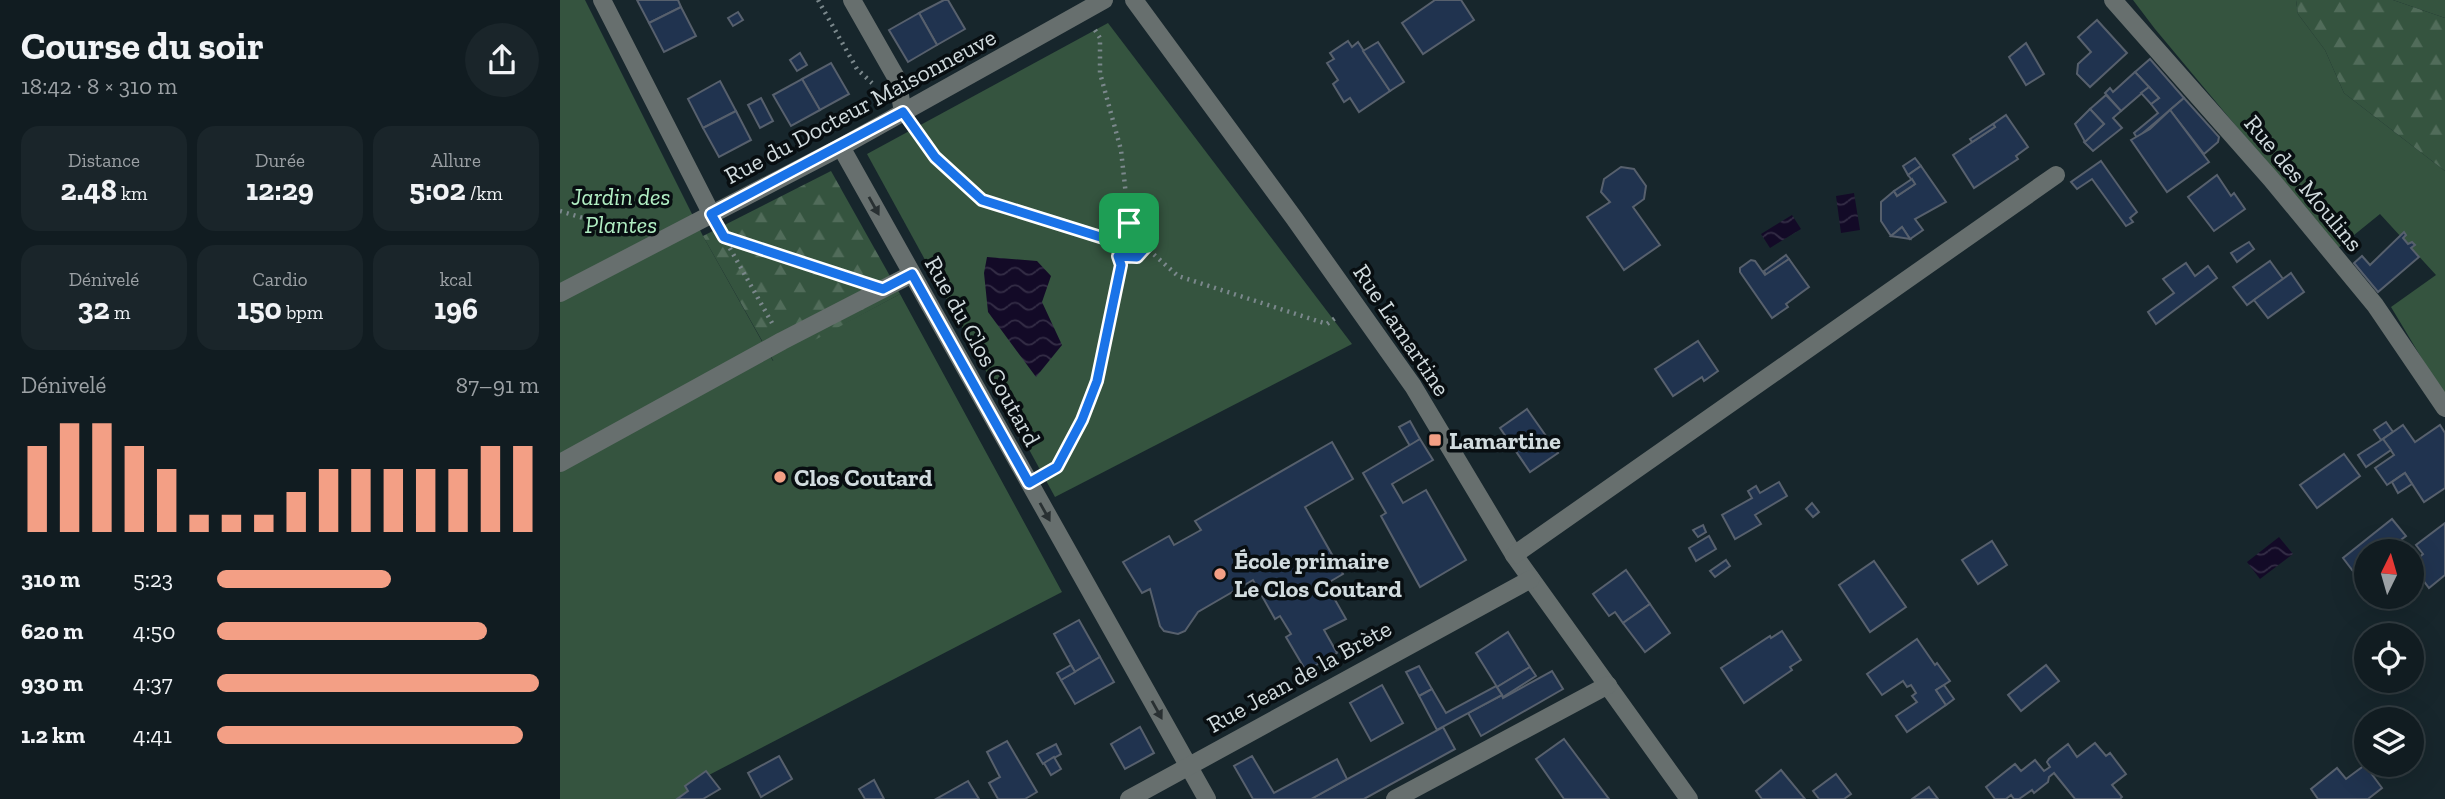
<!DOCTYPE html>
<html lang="fr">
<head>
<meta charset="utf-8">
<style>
	body { margin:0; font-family:"Zilla Slab",serif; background:#1a252a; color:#f1f3f6; height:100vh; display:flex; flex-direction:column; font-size:26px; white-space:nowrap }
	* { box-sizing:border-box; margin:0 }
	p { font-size:23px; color:#9ca1a5 }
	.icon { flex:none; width:38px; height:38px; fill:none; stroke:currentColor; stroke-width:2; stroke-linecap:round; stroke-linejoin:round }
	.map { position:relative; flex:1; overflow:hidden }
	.sheet { display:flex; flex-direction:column; background:#111c21; width:560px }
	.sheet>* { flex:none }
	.needle { width:46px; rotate:5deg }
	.fabs { position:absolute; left:1794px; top:539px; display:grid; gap:14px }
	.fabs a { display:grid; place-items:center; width:70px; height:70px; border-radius:50%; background:#111c21; box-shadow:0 7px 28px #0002,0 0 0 2px #303a3f; font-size:35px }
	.pin { position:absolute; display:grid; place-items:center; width:60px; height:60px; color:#fff; margin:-30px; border-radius:14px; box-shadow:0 4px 10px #0006 }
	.round { display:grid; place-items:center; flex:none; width:74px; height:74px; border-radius:37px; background:#1a252a }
	.headline { display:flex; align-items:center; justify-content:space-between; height:119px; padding:0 21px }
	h1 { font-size:38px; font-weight:700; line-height:52px }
	.figures { display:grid; grid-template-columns:repeat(3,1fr); gap:10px; height:119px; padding:7px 21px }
	.figures div { display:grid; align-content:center; border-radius:18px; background:#1a252a; text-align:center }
	.figures b { font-size:30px; font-weight:700 }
	.figures small { font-size:19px; font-weight:400 }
	.figures p { font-size:19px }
	.chart { height:196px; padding:14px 21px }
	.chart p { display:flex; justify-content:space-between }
	.chart svg { width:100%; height:126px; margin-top:7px; stroke:#f39f85; stroke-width:6 }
	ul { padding:0 21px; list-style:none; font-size:23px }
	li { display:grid; grid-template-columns:112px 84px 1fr; align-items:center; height:52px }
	li i { height:18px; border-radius:9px; background:#f39f85 }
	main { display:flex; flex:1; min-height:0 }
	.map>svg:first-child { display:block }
</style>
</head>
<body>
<main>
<section class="sheet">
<div class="headline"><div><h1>Course du soir</h1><p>18:42 · 8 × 310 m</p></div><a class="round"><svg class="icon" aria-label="share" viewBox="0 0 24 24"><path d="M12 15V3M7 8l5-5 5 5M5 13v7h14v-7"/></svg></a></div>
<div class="figures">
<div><p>Distance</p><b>2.48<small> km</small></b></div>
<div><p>Durée</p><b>12:29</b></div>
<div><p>Allure</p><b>5:02<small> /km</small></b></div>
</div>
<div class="figures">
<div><p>Dénivelé</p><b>32<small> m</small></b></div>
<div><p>Cardio</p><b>150<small> bpm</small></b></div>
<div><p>kcal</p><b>196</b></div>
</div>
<div class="chart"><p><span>Dénivelé</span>87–91 m</p>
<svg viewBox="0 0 160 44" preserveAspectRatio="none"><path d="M5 44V14M15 44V6M25 44V6M35 44V14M45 44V22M55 44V38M65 44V38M75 44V38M85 44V30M95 44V22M105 44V22M115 44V22M125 44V22M135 44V22M145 44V14M155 44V14"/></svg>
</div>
<ul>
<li><b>310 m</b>5:23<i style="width:54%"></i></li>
<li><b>620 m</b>4:50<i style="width:84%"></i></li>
<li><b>930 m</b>4:37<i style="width:100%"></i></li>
<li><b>1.2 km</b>4:41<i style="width:95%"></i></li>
</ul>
</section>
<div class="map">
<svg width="1885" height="799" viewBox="0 0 1885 799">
	<defs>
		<pattern id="forest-firs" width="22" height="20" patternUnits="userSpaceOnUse" patternTransform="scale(1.75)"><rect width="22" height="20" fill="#35543f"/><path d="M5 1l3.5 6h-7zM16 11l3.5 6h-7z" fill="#516c5a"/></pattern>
		<pattern id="water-waves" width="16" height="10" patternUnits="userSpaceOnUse" patternTransform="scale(1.75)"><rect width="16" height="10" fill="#130a27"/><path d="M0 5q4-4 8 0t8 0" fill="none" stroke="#342d46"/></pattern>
	</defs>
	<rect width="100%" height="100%" fill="#17262c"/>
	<g fill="#35543f">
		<polygon points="0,0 25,0 143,236 213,361 340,294 502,592 147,776 121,799 0,799"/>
		<polygon points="1573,0 1736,0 1738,14 1765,50 1784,93 1885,171 1885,397 1831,307 1876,275 1820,214 1778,248 1595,29"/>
		<polygon points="1833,0 1885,0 1885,18"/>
		<polygon points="548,23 792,344 495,497 307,154"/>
	</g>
	<g fill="url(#forest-firs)">
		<polygon points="1736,0 1833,0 1885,18 1885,171 1784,93 1765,50 1738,14"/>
		<polygon points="271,171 340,294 214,362 143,236"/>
	</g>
	<g fill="url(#water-waves)">
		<polygon points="1294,193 1300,230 1281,233 1276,196"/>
		<polygon points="1232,215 1241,229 1210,248 1201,234"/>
		<polygon points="427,257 477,261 491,276 482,302 502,345 476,377 428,312 424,273"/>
		<polygon points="1719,537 1733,554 1700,579 1687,562"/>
	</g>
	<g fill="#20334f" stroke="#57606d" stroke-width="2">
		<polygon points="77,0 118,0 121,7 89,23"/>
		<polygon points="384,0 388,0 405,29 377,45 359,13"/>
		<polygon points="875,0 901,0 914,20 863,54 842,23"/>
		<polygon points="121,7 136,36 104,52 89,23"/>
		<polygon points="178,12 183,20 173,26 168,18"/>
		<polygon points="359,13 377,45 348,62 329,30"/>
		<polygon points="1537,20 1567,53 1530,87 1517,74 1518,64 1531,52 1518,37"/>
		<polygon points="788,41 792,47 798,42 830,91 799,112 790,98 784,102 773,84 778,80 767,63 774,59 770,53"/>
		<polygon points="818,42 844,82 830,91 803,51"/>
		<polygon points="1466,43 1484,74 1466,85 1449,57"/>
		<polygon points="240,53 247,65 237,71 230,60"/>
		<polygon points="1590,59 1624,98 1577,138 1574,133 1598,113 1591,104 1599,98 1575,72"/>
		<polygon points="271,63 289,94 260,110 242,79"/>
		<polygon points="1575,72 1589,87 1561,111 1545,93 1550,88 1553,92"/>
		<polygon points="242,79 260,110 231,126 213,95"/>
		<polygon points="160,81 176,111 143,128 128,99"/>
		<polygon points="1589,87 1599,98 1591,104 1581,93"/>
		<polygon points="1546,95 1561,111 1553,118 1562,128 1533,151 1524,142 1544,124 1530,109"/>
		<polygon points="201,98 213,121 200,128 188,105"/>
		<polygon points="1624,98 1659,137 1658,142 1644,154 1610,110"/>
		<polygon points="1530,109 1544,124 1525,142 1515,124"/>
		<polygon points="1610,110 1649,162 1607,192 1571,140 1590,129"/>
		<polygon points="176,111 191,140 159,157 143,128"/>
		<polygon points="1446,115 1468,147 1456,156 1458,159 1414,188 1393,155 1435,127 1433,124"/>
		<polygon points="1433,124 1435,127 1412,142 1410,139"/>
		<polygon points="1355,158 1361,166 1348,175 1343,166"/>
		<polygon points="1541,161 1577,212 1570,218 1573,222 1566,226 1532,179 1517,189 1511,182"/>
		<polygon points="1361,166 1386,202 1355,219 1363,230 1350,239 1342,227 1331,236 1321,221 1321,202 1334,191 1337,196 1355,184 1348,175"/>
		<polygon points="1061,167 1074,169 1086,186 1084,199 1073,207 1100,245 1064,270 1027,217 1050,202 1041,192 1044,179"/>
		<polygon points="1657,175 1671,196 1674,193 1685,209 1654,231 1628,197"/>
		<polygon points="1352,179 1355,184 1337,196 1334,191"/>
		<polygon points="1342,227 1350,239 1331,236"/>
		<polygon points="1844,232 1846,235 1843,238 1848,244 1852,242 1855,245 1851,248 1859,257 1818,292 1794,263 1802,256 1810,265"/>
		<polygon points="1689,242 1694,249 1677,262 1671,253"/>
		<polygon points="1226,255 1229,259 1206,275 1204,271"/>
		<polygon points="1229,259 1249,287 1226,304 1228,307 1212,318 1180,272 1180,268 1191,260 1195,261 1205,275"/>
		<polygon points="1710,261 1723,279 1687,305 1673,287"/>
		<polygon points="1626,263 1635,276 1648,266 1657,278 1596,324 1588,312 1614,293 1603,279"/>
		<polygon points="1731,273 1744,292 1708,318 1694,300"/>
		<polygon points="1138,341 1158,371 1144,381 1142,377 1113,396 1095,369"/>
		<polygon points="967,409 998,453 970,472 940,428"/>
		<polygon points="850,421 860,439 850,446 839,427"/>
		<polygon points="1826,422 1833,432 1821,440 1814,430"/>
		<polygon points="1843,425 1855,442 1880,425 1885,433 1885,488 1864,502 1845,473 1827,485 1815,468 1834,455 1823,439"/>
		<polygon points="860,439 873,460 832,484 843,503 866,490 906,560 860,587 821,516 826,513 803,473"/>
		<polygon points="1823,439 1831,450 1806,467 1798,455"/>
		<polygon points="772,442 793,479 745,507 783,574 766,584 786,619 764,630 777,653 746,671 726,637 731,634 720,616 715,619 693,580 638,612 625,631 618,634 604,631 600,626 590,589 582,593 563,562 609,536 614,545 641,530 635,521"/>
		<polygon points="1784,454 1800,476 1757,508 1740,485"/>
		<polygon points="1845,473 1852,484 1838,493 1832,482"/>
		<polygon points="1219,482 1227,496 1195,515 1201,524 1175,539 1162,515 1192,498 1188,491 1196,486 1200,493"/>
		<polygon points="1252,503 1259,512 1253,517 1246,509"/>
		<polygon points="1832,519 1846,536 1826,551 1806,551 1806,567 1796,575 1783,558"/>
		<polygon points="1885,523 1885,575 1869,588 1857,572 1860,564 1856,560 1863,554 1856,545"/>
		<polygon points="1143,525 1146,532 1138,537 1133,530"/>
		<polygon points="1149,536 1156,549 1136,561 1129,548"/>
		<polygon points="1432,541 1447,565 1418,584 1402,560"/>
		<polygon points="1166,560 1170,566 1155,577 1150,571"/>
		<polygon points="1314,561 1346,607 1310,632 1279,585"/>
		<polygon points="1066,570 1090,604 1063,623 1055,612 1049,616 1033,594"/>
		<polygon points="1090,604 1110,633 1085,652 1063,623"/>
		<polygon points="519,620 540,657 515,672 494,634"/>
		<polygon points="1222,631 1241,660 1230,667 1232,670 1184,703 1161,668 1210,636 1211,638"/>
		<polygon points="948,632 970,667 937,687 916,653"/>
		<polygon points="1357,639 1375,665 1377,663 1390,681 1376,690 1386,705 1347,732 1336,716 1357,702 1352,696 1356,693 1351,685 1347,687 1343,681 1322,695 1307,674"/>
		<polygon points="540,657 554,682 515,704 501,680"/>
		<polygon points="511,665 515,672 501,680 497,673"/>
		<polygon points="1486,665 1499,681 1461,711 1448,695"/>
		<polygon points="859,666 872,689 859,696 846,672"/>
		<polygon points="970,667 976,676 943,697 937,687"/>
		<polygon points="992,671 1003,689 921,736 908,713 942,695 943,698"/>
		<polygon points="822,685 843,723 811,741 790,703"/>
		<polygon points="1384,685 1394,699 1386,705 1376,690"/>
		<polygon points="936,686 942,695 877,730 859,696 872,689 886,713"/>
		<polygon points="580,727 594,753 565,769 551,744"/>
		<polygon points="883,727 895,749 804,799 751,799"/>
		<polygon points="1004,739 1049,799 1004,799 976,759"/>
		<polygon points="447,741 477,792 465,799 438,799 429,783 440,777 427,752"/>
		<polygon points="1535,743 1546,756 1550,753 1566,774 1552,785 1562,797 1560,799 1515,799 1494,773 1489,777 1488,782 1474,793 1472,790 1459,799 1454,799 1451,795 1446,799 1435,799 1426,787 1455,764 1461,771 1475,760 1484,771 1490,767 1487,762 1489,759 1508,744 1517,757"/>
		<polygon points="496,744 501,754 483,764 477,754"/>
		<polygon points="219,756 232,779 201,797 188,773"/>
		<polygon points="692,756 714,793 777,759 787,779 751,799 693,799 674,766"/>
		<polygon points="494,757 501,769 491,775 484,763"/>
		<polygon points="1805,765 1822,788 1808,799 1758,799 1751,789 1777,768 1786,779"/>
		<polygon points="1221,770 1245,799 1202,799 1196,791"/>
		<polygon points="146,771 160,789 143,799 117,799 128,791 125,786"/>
		<polygon points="1276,774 1291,794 1284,799 1259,799 1253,791"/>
		<polygon points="314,780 324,799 305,799 299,789"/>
		<polygon points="408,781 419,799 376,799"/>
		<polygon points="1369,787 1378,799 1352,799"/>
	</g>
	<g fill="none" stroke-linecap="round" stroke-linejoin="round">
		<g stroke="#7b888c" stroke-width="4.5" stroke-dasharray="2 5" stroke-linecap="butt">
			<polyline points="258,0 297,69 312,83"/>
			<polyline points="535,30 540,38 540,73 561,150 569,223 591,252 618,276 767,324 778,316"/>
			<path d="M355,130L375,157L422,199L550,240L561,265C550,312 530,447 488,472"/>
			<polyline points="0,211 69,232"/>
			<polyline points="163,236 212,323"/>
			<polyline points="164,237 293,279"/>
			<polyline points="550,240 556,228 569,223"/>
			<polyline points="558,256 577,257 587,246"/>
		</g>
		<g stroke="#676f6e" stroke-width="18">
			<polyline points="42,0 151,213"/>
			<polyline points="292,0 337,79 343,112"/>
			<polyline points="574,0 734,218 853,386 954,555 1129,799"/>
			<polyline points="1553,0 1711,179 1815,305 1885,408"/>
			<polyline points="281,147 647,799"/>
			<polyline points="0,293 281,147 544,0"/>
			<polyline points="0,463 222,341 352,274"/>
			<polyline points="954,555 1496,175"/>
			<polyline points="569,799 971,579"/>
			<polyline points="835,799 1048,685"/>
		</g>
	</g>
	<defs><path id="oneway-solid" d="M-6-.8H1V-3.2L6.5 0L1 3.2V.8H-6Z" transform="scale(1.75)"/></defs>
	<g fill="#293032">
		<use href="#oneway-solid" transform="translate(314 206) rotate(61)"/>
		<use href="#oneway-solid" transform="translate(485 512) rotate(61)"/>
		<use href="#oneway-solid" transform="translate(597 710) rotate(61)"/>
	</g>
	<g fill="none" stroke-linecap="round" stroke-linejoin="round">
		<defs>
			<polygon id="route" points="343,112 375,157 422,200 550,240 556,228 569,223 587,246 577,257 558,256 561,265 537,381 522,420 497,467 469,483 352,274 323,289 164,237 151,214"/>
		</defs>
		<use href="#route" stroke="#fff" stroke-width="14"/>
		<use href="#route" stroke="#1a73e8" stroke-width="9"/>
	</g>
	<g fill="#f39f85" stroke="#080e11" stroke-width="2.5">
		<rect x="868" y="433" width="14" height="14" rx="3.5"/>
		<circle cx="220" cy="477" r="7"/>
		<circle cx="660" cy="574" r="7"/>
	</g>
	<g text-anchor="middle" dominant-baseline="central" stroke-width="7" stroke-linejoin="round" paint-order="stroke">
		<g font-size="24" fill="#d1dbde" stroke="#080e11">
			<text transform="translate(300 106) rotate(-28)">Rue du Docteur Maisonneuve</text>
			<text transform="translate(1744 183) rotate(50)">Rue des Moulins</text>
			<text transform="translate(842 330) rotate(56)">Rue Lamartine</text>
			<text transform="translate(423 351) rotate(61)">Rue du Clos Coutard</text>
			<text transform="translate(739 676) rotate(-29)">Rue Jean de la Brète</text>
		</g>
		<g font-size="24" font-style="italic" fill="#b1eec3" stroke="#080e11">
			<text x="61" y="196">Jardin des<tspan x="61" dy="28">Plantes</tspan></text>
		</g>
		<g font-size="24" font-weight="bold" fill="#d1dbde" stroke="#080e11" text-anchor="start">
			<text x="889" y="440">Lamartine</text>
			<text x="234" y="477">Clos Coutard</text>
			<text x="674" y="560">École primaire<tspan x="674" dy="28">Le Clos Coutard</tspan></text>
		</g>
	</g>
</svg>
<div class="fabs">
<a><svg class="needle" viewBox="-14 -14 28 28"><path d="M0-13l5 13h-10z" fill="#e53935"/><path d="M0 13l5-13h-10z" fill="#9ca1a5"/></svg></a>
<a><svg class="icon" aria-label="locate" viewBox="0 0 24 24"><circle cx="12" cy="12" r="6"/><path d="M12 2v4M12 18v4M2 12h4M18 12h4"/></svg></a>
<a><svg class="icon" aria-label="layers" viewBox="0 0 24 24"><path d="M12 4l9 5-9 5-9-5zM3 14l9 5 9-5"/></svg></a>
</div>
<div class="pin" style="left:569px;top:223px;background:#1e9e55"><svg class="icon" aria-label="arrive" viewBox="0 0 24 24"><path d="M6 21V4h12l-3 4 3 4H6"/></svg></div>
</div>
</main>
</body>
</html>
